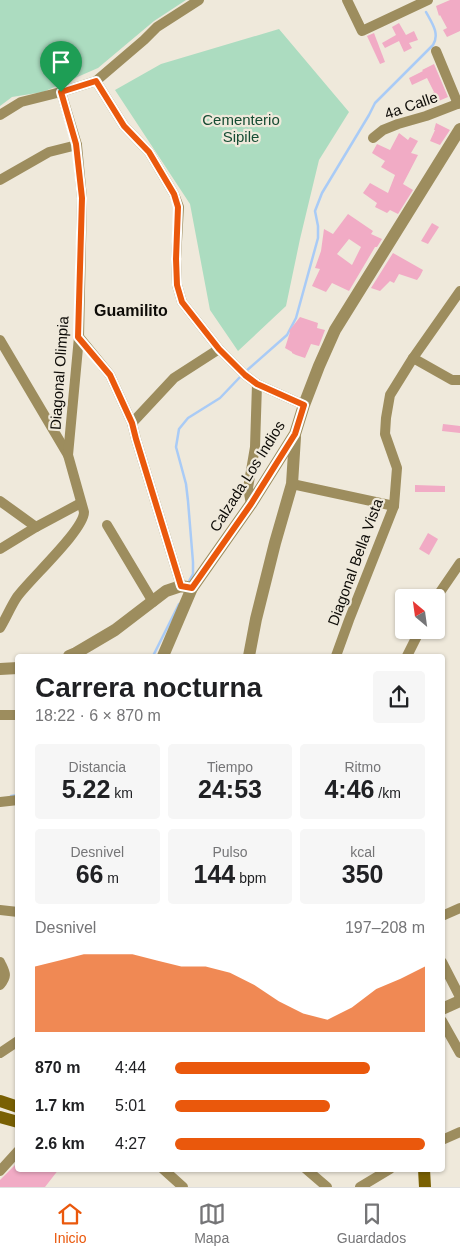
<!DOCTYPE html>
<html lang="es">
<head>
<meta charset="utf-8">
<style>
	body { margin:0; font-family:Helvetica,sans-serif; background:#f6f6f6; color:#202124; height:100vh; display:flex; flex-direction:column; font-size:19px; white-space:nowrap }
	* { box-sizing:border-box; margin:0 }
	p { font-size:16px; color:#757577 }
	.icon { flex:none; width:28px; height:28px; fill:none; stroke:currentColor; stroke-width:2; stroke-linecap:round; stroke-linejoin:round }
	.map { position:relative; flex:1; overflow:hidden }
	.panel { position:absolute; left:15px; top:654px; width:430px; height:518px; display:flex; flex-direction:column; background:#fff; border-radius:5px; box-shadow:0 1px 4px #0004 }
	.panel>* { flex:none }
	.needle { width:32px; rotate:331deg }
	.controls { position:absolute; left:395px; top:589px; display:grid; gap:10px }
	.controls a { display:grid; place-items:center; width:50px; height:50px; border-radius:5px; background:#fff; box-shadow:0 1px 4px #0004; font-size:25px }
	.pin { position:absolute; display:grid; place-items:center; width:42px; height:42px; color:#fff; margin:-51px -21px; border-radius:50% 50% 50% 0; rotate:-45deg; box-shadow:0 0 5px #0007 }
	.pin .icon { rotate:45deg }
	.round { display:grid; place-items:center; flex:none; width:52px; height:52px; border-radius:5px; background:#f6f6f6 }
	.summary { display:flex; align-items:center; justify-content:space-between; height:85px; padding:0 20px }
	h1 { font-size:28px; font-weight:700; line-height:38px }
	.metrics { display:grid; grid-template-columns:repeat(3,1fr); gap:8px; height:85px; padding:5px 20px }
	.metrics div { display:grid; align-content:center; border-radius:5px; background:#f6f6f6; text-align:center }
	.metrics b { font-size:25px; font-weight:700 }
	.metrics small { font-size:14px; font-weight:400 }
	.metrics p { font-size:14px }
	.chart { height:140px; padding:10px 20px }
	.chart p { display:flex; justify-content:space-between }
	.chart svg { width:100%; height:90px; margin-top:5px; fill:#ea580c; opacity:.7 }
	ul { padding:0 20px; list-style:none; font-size:16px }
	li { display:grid; grid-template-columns:80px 60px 1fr; align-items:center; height:38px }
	li i { height:12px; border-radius:6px; background:#ea580c }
	.dock { display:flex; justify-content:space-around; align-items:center; height:70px; border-top:1px solid #e0e0e0; background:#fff; font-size:14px; color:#757577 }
	.dock a { display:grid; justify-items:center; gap:2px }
	.dock .on { color:#ea580c }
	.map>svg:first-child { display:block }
</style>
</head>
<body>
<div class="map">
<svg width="460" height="1187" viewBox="0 0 460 1187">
	<rect width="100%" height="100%" fill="#efe9db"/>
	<g fill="#acdcc0">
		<polygon points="0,0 186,0 154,21 98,68 43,92 12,97 0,106"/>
		<polygon points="279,29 349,112 319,160 300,239 286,306 238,351 210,310 190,204 115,90 161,64"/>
	</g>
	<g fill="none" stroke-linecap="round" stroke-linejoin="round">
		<g stroke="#a9cbf6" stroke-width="2.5">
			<path d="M245,372L287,335L296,318L318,238V226L315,211L322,193L369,115L375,103L433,45C440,34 432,23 426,12"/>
			<polyline points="188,583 193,574 193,562 188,501 186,484 176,447 179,429 188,418 220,398 241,376"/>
			<polyline points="153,656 179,604"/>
			<polyline points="11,796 18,795"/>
		</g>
	</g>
	<g fill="#f1abc5" fill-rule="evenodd">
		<polygon points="450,0 460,0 460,31 447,37 443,30 447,28 440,15 439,16 436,6"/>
		<polygon points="399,23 406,35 414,31 418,40 409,43 412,48 404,52 399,41 385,48 382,43 396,35 392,27"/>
		<polygon points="374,33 385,62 380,64 367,36"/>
		<polygon points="434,64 448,97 427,106 422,99 434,92 427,78 412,85 409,78 423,71 422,70"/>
		<polygon points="436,123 450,130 440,145 430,141 435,130 434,130"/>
		<polygon points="399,133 408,140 410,137 418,141 411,153 418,155 403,184 413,190 398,214 390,210 387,213 375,207 377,203 363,193 370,183 388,193 395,175 381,167 385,161 372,153 377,144 390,150"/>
		<path d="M348,214L373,231L371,234L382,239L377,247H375L349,291L332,283L326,292L312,286L320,269L315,268L321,251L324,229L333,234ZM349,239L361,247L352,265L337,254Z"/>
		<polygon points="432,223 439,227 428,244 421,241"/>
		<polygon points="393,253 423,270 420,276 417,280 399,274 394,283 390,281 380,291 371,288"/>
		<polygon points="300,317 318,323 317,328 325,330 319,346 311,344 305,358 296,355 292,353 292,352 285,348 290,332 289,331"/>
		<polygon points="443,424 460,426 460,433 442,431"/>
		<polygon points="415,485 445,486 445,492 415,492"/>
		<polygon points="428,533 438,539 429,555 419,549"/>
		<polygon points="18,1162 18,1169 59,1169 45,1187 0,1187 0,1180"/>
	</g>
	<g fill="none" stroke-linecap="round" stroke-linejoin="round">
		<g stroke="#9d8d5e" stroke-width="10">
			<polyline points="347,0 362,31 428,0"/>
			<polyline points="436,51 458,104"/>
			<polyline points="96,81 124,126 149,152 174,194 179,207 176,259 177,285 182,302 219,349 245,375 257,384 304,405"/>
			<polyline points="0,115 21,102 61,92 96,81 144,40 157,27 199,0"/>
			<polyline points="373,138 383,130 398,124 426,116 460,103"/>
			<polyline points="0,180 49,152 77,145"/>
			<polyline points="79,337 110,375 132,423 136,439 181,586"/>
			<polyline points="0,340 68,455"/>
			<polyline points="413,358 452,380 460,380"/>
			<polyline points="132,423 174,378 219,349"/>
			<polyline points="292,484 394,506"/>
			<polyline points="0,501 36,527"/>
			<polyline points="251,504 248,488 255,447 257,384"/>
			<polyline points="107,525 153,602"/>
			<polyline points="0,549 36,527 81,503"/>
			<polyline points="436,598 460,563"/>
			<path d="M0,628C6,618 11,606 17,597C30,579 84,530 84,512L68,455L79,337L82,198L77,145L61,92"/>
			<polyline points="336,656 349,620 394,506 397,468 385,434 386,418 390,395 413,358 460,291"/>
			<polyline points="407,656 420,630"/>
			<polyline points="0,715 18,715"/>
			<polyline points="0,802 18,800"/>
			<polyline points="0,910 18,912"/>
			<polyline points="442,916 460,908"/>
			<path d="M0,962C5,973 8,975 0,985"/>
			<polyline points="442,962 460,997"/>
			<polyline points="442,1021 460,1053"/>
			<polyline points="0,1053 18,1041"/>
			<polyline points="442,1140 460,1132"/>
			<polyline points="163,1169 183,1187"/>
			<polyline points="306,1169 327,1187"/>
			<polyline points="0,1171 18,1151"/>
			<polyline points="360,1187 390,1169"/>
		</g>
		<g stroke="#9d8d5e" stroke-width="12">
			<polyline points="69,656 76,653 115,630 166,591 181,586 192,588"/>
			<polyline points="163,656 192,588 251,504 295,434 304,405 319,366 335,330 460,129"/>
			<polyline points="249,656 256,619 275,543 292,484 295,437"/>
			<polyline points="0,669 18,668"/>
			<polyline points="442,1009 460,1001"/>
		</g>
		<g stroke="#796003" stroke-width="12">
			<polyline points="0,1101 18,1107"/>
			<polyline points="0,1117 18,1122"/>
			<polyline points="424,1169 425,1187"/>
		</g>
	</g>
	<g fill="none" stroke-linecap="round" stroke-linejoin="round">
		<defs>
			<polygon id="route" points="96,81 124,126 149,152 174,194 178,207 176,259 177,285 182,302 219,349 245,375 257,384 304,405 295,434 251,504 192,588 181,586 136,439 132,423 110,375 78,337 82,198 76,144 61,92"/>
		</defs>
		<use href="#route" stroke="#fff" stroke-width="10"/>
		<use href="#route" stroke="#ea580c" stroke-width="6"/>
	</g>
	<g text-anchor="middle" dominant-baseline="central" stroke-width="4.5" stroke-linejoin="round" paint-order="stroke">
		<g font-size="15" fill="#0d0b07" stroke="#efe9db">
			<text transform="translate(411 105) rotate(-19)">4a Calle</text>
			<text transform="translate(59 373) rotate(-86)">Diagonal Olimpia</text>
			<text transform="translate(247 476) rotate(-58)">Calzada Los Indios</text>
			<text transform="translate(355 562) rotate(-70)">Diagonal Bella Vista</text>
		</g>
		<g font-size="15" fill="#164c33" stroke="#efe9db">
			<text x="241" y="119">Cementerio<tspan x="241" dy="17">Sipile</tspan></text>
		</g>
		<g font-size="16" font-weight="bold" fill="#0d0b07" stroke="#efe9db">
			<text x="131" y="310">Guamilito</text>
		</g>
	</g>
</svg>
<div class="controls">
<a><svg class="needle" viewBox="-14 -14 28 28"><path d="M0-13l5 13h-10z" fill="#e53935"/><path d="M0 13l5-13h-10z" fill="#757577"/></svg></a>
</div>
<div class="pin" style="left:61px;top:92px;background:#1e9e55"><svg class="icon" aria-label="arrive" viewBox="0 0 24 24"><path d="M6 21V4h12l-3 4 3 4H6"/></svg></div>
<section class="panel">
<div class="summary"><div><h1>Carrera nocturna</h1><p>18:22 · 6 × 870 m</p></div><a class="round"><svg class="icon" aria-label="share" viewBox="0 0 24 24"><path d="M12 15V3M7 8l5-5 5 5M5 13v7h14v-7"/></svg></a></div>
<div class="metrics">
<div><p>Distancia</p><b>5.22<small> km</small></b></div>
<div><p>Tiempo</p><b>24:53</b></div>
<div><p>Ritmo</p><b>4:46<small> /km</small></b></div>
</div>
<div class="metrics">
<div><p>Desnivel</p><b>66<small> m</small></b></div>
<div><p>Pulso</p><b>144<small> bpm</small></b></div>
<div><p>kcal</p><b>350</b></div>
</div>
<div class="chart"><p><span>Desnivel</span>197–208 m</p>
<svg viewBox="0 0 160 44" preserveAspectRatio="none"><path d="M0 44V12L10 9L20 6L30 6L40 6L50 9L60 12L70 12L80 15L90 21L100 29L110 35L120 38L130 32L140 23L150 18L160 12V44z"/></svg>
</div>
<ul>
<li><b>870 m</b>4:44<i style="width:78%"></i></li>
<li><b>1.7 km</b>5:01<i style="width:62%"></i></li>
<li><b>2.6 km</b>4:27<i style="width:100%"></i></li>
</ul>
</section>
</div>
<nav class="dock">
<a class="on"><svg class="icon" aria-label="home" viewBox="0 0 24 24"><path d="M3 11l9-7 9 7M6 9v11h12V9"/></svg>Inicio</a>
<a><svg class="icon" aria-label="map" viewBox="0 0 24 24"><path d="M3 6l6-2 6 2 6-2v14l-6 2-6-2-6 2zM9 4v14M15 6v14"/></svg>Mapa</a>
<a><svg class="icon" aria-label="saved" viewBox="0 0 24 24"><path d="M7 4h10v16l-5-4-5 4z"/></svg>Guardados</a>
</nav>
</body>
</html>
